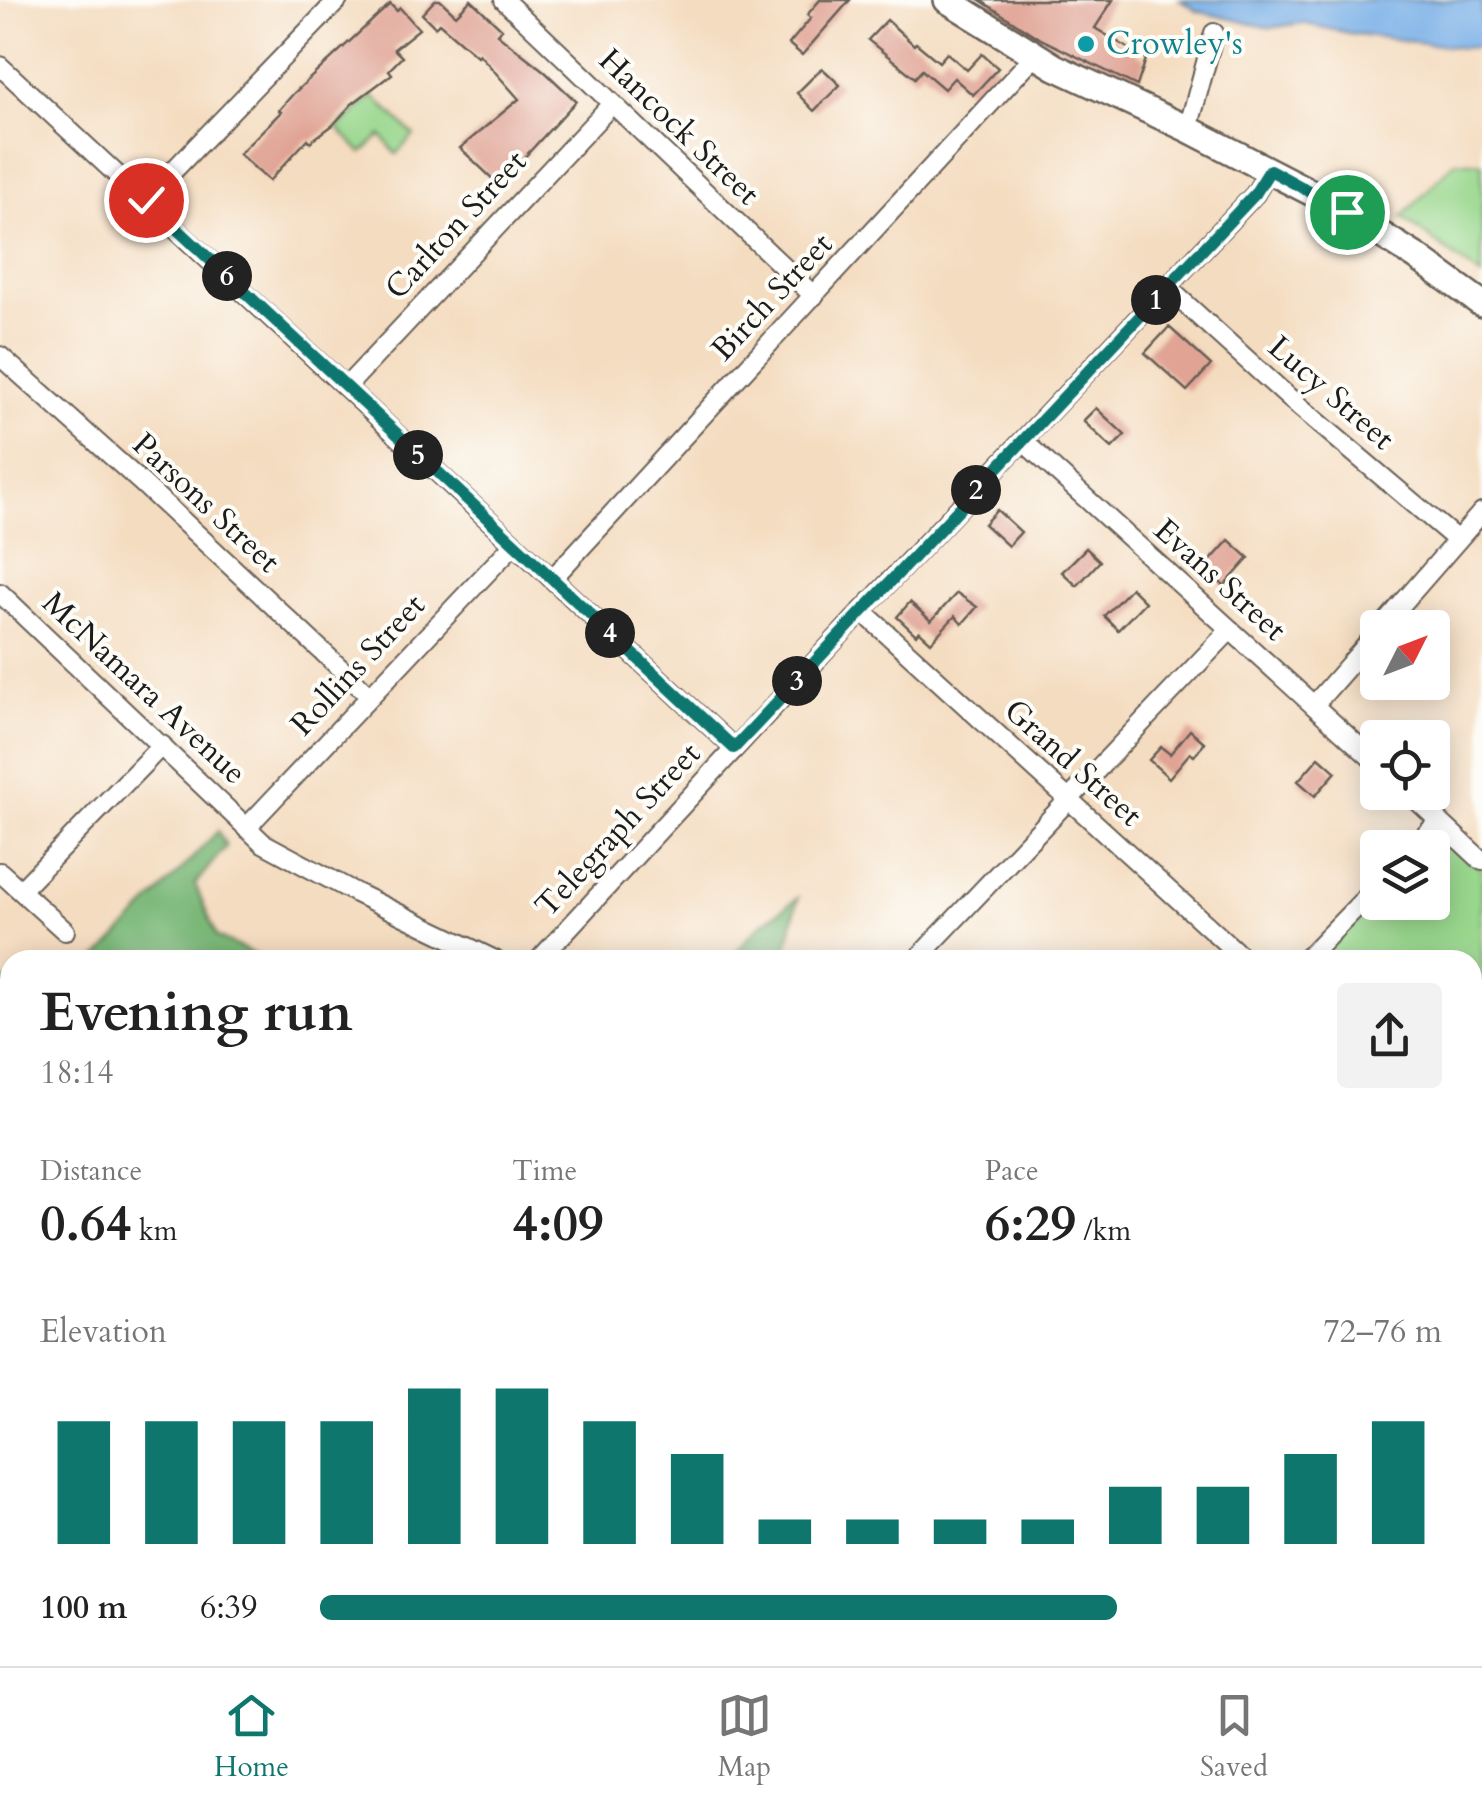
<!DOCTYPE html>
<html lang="en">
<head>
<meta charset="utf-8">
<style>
	body { margin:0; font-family:Cardo,serif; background:#f2f2f2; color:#222; height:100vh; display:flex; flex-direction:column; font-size:38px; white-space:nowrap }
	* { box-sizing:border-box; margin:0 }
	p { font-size:32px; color:#767676 }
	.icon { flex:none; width:55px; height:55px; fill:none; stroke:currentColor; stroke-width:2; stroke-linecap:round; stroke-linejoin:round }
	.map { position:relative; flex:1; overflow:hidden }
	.sheet { position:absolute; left:0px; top:950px; width:1482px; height:718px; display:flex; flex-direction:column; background:#fff; border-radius:30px 30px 0 0; box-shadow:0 5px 25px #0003 }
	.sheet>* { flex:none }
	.needle { width:65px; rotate:48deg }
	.controls { position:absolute; left:1360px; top:610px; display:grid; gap:20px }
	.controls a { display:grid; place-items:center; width:90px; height:90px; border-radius:10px; background:#fff; box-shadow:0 5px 25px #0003; font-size:50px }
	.pin { position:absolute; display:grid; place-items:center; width:85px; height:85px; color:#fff; margin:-42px; border:5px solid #fff; border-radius:50%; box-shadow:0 2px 10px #0007 }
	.km { position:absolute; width:50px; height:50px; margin:-25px; border-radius:50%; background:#222; color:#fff; font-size:28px; line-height:50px; text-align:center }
	.round { display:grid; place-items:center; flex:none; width:105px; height:105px; border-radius:10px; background:#f2f2f2 }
	.summary { display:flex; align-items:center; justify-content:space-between; height:170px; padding:0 40px }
	h1 { font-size:55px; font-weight:600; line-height:75px }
	.metrics { display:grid; grid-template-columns:repeat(3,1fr); gap:15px; height:170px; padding:10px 40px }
	.metrics div { display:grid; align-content:center }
	.metrics b { font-size:50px; font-weight:600 }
	.metrics small { font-size:28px; font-weight:400 }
	.metrics p { font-size:28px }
	.chart { height:280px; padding:20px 40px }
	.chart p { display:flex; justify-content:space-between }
	.chart svg { width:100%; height:180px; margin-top:10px; stroke:#0f766e; stroke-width:6 }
	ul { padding:0 40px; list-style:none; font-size:32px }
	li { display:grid; grid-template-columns:160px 120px 1fr; align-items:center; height:75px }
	li i { height:25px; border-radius:12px; background:#0f766e }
	.menu { display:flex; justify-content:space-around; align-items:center; height:140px; border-top:2px solid #e0e0e0; background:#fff; font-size:28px; color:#767676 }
	.menu a { display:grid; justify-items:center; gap:5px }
	.menu .selected { color:#0f766e }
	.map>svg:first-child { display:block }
</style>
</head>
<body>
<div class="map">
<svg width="1482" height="1666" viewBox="0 0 1482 1666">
	<rect width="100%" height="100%" fill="#fdfcf7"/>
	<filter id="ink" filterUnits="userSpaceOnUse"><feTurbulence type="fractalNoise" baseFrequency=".01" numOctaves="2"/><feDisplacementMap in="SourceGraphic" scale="20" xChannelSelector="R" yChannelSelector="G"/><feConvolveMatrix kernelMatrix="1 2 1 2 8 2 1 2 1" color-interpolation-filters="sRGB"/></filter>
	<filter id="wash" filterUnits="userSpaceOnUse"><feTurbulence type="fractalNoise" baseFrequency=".0048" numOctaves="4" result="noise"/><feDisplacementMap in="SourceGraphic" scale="40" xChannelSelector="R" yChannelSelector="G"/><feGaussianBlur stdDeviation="2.25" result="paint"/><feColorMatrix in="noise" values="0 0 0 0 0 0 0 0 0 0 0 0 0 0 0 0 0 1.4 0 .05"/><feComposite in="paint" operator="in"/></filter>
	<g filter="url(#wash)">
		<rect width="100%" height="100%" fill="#f4dcc0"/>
		<g fill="#99d78d" stroke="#5a7a54" stroke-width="2.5">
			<polygon points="373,96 414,135 396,154 381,135 362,153 338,128"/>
			<polygon points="1456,161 1482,163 1482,277 1402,217"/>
			<polygon points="1439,829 1482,869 1482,1164 1472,1156 1472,960 1314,960 1377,893 1378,902 1432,902 1432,848 1421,847"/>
		</g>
		<g fill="#7ab878" stroke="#4b6a4a" stroke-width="2.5">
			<polygon points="218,831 226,846 195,884 217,937 266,960 96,960"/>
			<polygon points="798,898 784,960 729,960 760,925"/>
			<polygon points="0,978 10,985 10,1658 224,1658 216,1666 0,1666"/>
			<polygon points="1482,1315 1482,1666 409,1666 406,1658 1472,1658 1472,1319"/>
		</g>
		<polygon fill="#78afe7" stroke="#4a6682" stroke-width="2.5" points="1180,0 1482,0 1482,46 1463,48 1349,33 1301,23 1270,28 1197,11"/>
		<g id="blocks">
			<g fill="#e0a394">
				<polygon points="435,0 440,0 456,15 471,0 502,29 497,34 544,71 576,101 499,185 460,148 519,99 479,54 477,56 439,23 435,27 422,14"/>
				<polygon points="820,0 850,0 802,55 789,44 811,18 807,15"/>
				<polygon points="980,0 1113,0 1095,28 1146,59 1137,86 1037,37"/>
				<polygon points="390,4 397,11 400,8 419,29 394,49 402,57 389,70 392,74 352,104 333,125 310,142 308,139 269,181 239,154 281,112 279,110 294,93"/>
				<polygon points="887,20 914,45 916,43 939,62 947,53 967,70 982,54 998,68 973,95 954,78 944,89 922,70 915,78 868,40"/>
				<polygon points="822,68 840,85 814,111 797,93"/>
				<polygon points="1169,327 1211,365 1187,391 1145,353"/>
				<polygon points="1096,408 1125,435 1112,448 1083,421"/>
				<polygon points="997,510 1021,532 1008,546 984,524"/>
				<polygon points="1229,540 1249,558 1224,586 1204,568"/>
				<polygon points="1086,548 1100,561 1077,586 1062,572"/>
				<polygon points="1131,588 1145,602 1118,630 1104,616"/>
				<polygon points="957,593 977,607 962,624 955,616 931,642 919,631 916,635 897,617 910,602 931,621"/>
				<polygon points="1190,730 1205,743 1194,756 1190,753 1169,778 1149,760 1161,747 1170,754"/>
				<polygon points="1319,757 1336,772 1315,796 1298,781"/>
			</g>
		</g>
	</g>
	<g filter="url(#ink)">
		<use href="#blocks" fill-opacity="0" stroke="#685f55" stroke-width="2.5"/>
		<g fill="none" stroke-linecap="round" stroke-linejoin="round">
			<defs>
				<g id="minor">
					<polyline points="504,0 814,296"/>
					<polyline points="0,66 734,748"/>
					<polyline points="1188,129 1214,33"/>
					<polyline points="145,200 338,0"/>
					<polyline points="1168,288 1287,396 1457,540"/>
					<polyline points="0,356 142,483 370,696"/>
					<polyline points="346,387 611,105"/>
					<polyline points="1023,441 1378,764"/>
					<polyline points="552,579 1035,55"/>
					<polyline points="0,593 263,843 356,893 495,960"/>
					<polyline points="862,611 1245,960"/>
					<polyline points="1381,628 1482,512"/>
					<polyline points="1314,705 1378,632"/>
					<polyline points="1408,792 1482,861"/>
					<polyline points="246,828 514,544"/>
					<polyline points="1413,848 1439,821"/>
					<polyline points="0,872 65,931"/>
					<polyline points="21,890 162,745"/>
					<polyline points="539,960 862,611 1255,194 1270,169"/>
					<polyline points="916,960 1230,630"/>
					<polyline points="1305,960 1378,885"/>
					<polyline points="1472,1164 1482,1173"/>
					<polyline points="1472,1269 1482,1259"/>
				</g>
				<polyline id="secondary" points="947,0 1055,67 1188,129 1324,199 1417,257 1482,304"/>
			</defs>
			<use href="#minor" stroke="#685f55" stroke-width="22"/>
			<use href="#secondary" stroke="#685f55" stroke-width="30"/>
			<use href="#minor" stroke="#fff" stroke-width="18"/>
			<use href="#secondary" stroke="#fff" stroke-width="25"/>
		</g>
	</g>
	<g fill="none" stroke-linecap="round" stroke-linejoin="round" filter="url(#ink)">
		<defs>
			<polyline id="route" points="146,200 734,748 1255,194 1270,170 1347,212"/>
		</defs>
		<use href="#route" stroke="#fff" stroke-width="20"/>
		<use href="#route" stroke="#0f766e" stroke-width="12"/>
	</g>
	<circle fill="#0f9aa8" stroke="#fdfcf7" stroke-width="4" cx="1086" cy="44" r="10"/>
	<g text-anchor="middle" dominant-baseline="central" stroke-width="8" stroke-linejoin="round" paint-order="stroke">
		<g font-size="32" fill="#0d838f" stroke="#fdfcf7" text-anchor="start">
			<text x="1106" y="44">Crowley's</text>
		</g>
		<g font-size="32" fill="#1c1c1c" stroke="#fdfcf7">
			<text transform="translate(679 127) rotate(44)">Hancock Street</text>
			<text transform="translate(456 225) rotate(-47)">Carlton Street</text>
			<text transform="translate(772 297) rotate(-47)">Birch Street</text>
			<text transform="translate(1331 393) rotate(41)">Lucy Street</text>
			<text transform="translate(206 503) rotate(43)">Parsons Street</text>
			<text transform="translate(1220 580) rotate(42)">Evans Street</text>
			<text transform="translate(358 665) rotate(-47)">Rollins Street</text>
			<text transform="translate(144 688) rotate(43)">McNamara Avenue</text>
			<text transform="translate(1073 763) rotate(42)">Grand Street</text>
			<text transform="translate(618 830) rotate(-47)">Telegraph Street</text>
		</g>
	</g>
</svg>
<div class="controls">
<a><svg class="needle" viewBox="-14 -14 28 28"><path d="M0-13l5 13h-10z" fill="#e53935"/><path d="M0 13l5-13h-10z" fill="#767676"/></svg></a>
<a><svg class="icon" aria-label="locate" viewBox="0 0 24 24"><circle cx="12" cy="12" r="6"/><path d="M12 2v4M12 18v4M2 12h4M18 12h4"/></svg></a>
<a><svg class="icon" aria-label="layers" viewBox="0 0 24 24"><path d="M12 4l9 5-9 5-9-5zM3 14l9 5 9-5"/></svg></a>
</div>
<div class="pin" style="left:1347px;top:212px;background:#1e9e55"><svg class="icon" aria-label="arrive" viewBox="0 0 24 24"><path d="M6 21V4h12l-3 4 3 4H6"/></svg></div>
<div class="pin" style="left:146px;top:200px;background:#d93025"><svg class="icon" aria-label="check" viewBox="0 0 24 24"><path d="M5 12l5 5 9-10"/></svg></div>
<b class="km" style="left:1156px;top:300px">1</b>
<b class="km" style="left:976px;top:490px">2</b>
<b class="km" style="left:797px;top:681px">3</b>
<b class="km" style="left:610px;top:633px">4</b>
<b class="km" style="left:418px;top:455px">5</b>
<b class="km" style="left:227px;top:276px">6</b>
<section class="sheet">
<div class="summary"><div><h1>Evening run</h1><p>18:14</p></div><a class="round"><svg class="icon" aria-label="share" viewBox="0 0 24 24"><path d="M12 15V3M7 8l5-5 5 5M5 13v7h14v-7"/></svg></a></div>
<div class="metrics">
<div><p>Distance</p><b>0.64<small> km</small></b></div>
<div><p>Time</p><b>4:09</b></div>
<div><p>Pace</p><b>6:29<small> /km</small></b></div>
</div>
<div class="chart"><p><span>Elevation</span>72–76 m</p>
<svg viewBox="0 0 160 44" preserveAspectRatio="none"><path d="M5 44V14M15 44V14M25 44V14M35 44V14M45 44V6M55 44V6M65 44V14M75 44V22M85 44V38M95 44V38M105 44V38M115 44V38M125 44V30M135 44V30M145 44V22M155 44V14"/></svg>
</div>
<ul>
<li><b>100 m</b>6:39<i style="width:71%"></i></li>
</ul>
</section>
</div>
<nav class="menu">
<a class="selected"><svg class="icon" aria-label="home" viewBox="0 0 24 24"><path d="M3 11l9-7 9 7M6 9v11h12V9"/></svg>Home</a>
<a><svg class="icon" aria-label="map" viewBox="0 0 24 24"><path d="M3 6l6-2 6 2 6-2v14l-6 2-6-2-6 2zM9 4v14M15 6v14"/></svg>Map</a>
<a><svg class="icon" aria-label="saved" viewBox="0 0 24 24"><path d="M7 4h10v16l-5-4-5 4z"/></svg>Saved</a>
</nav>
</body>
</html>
